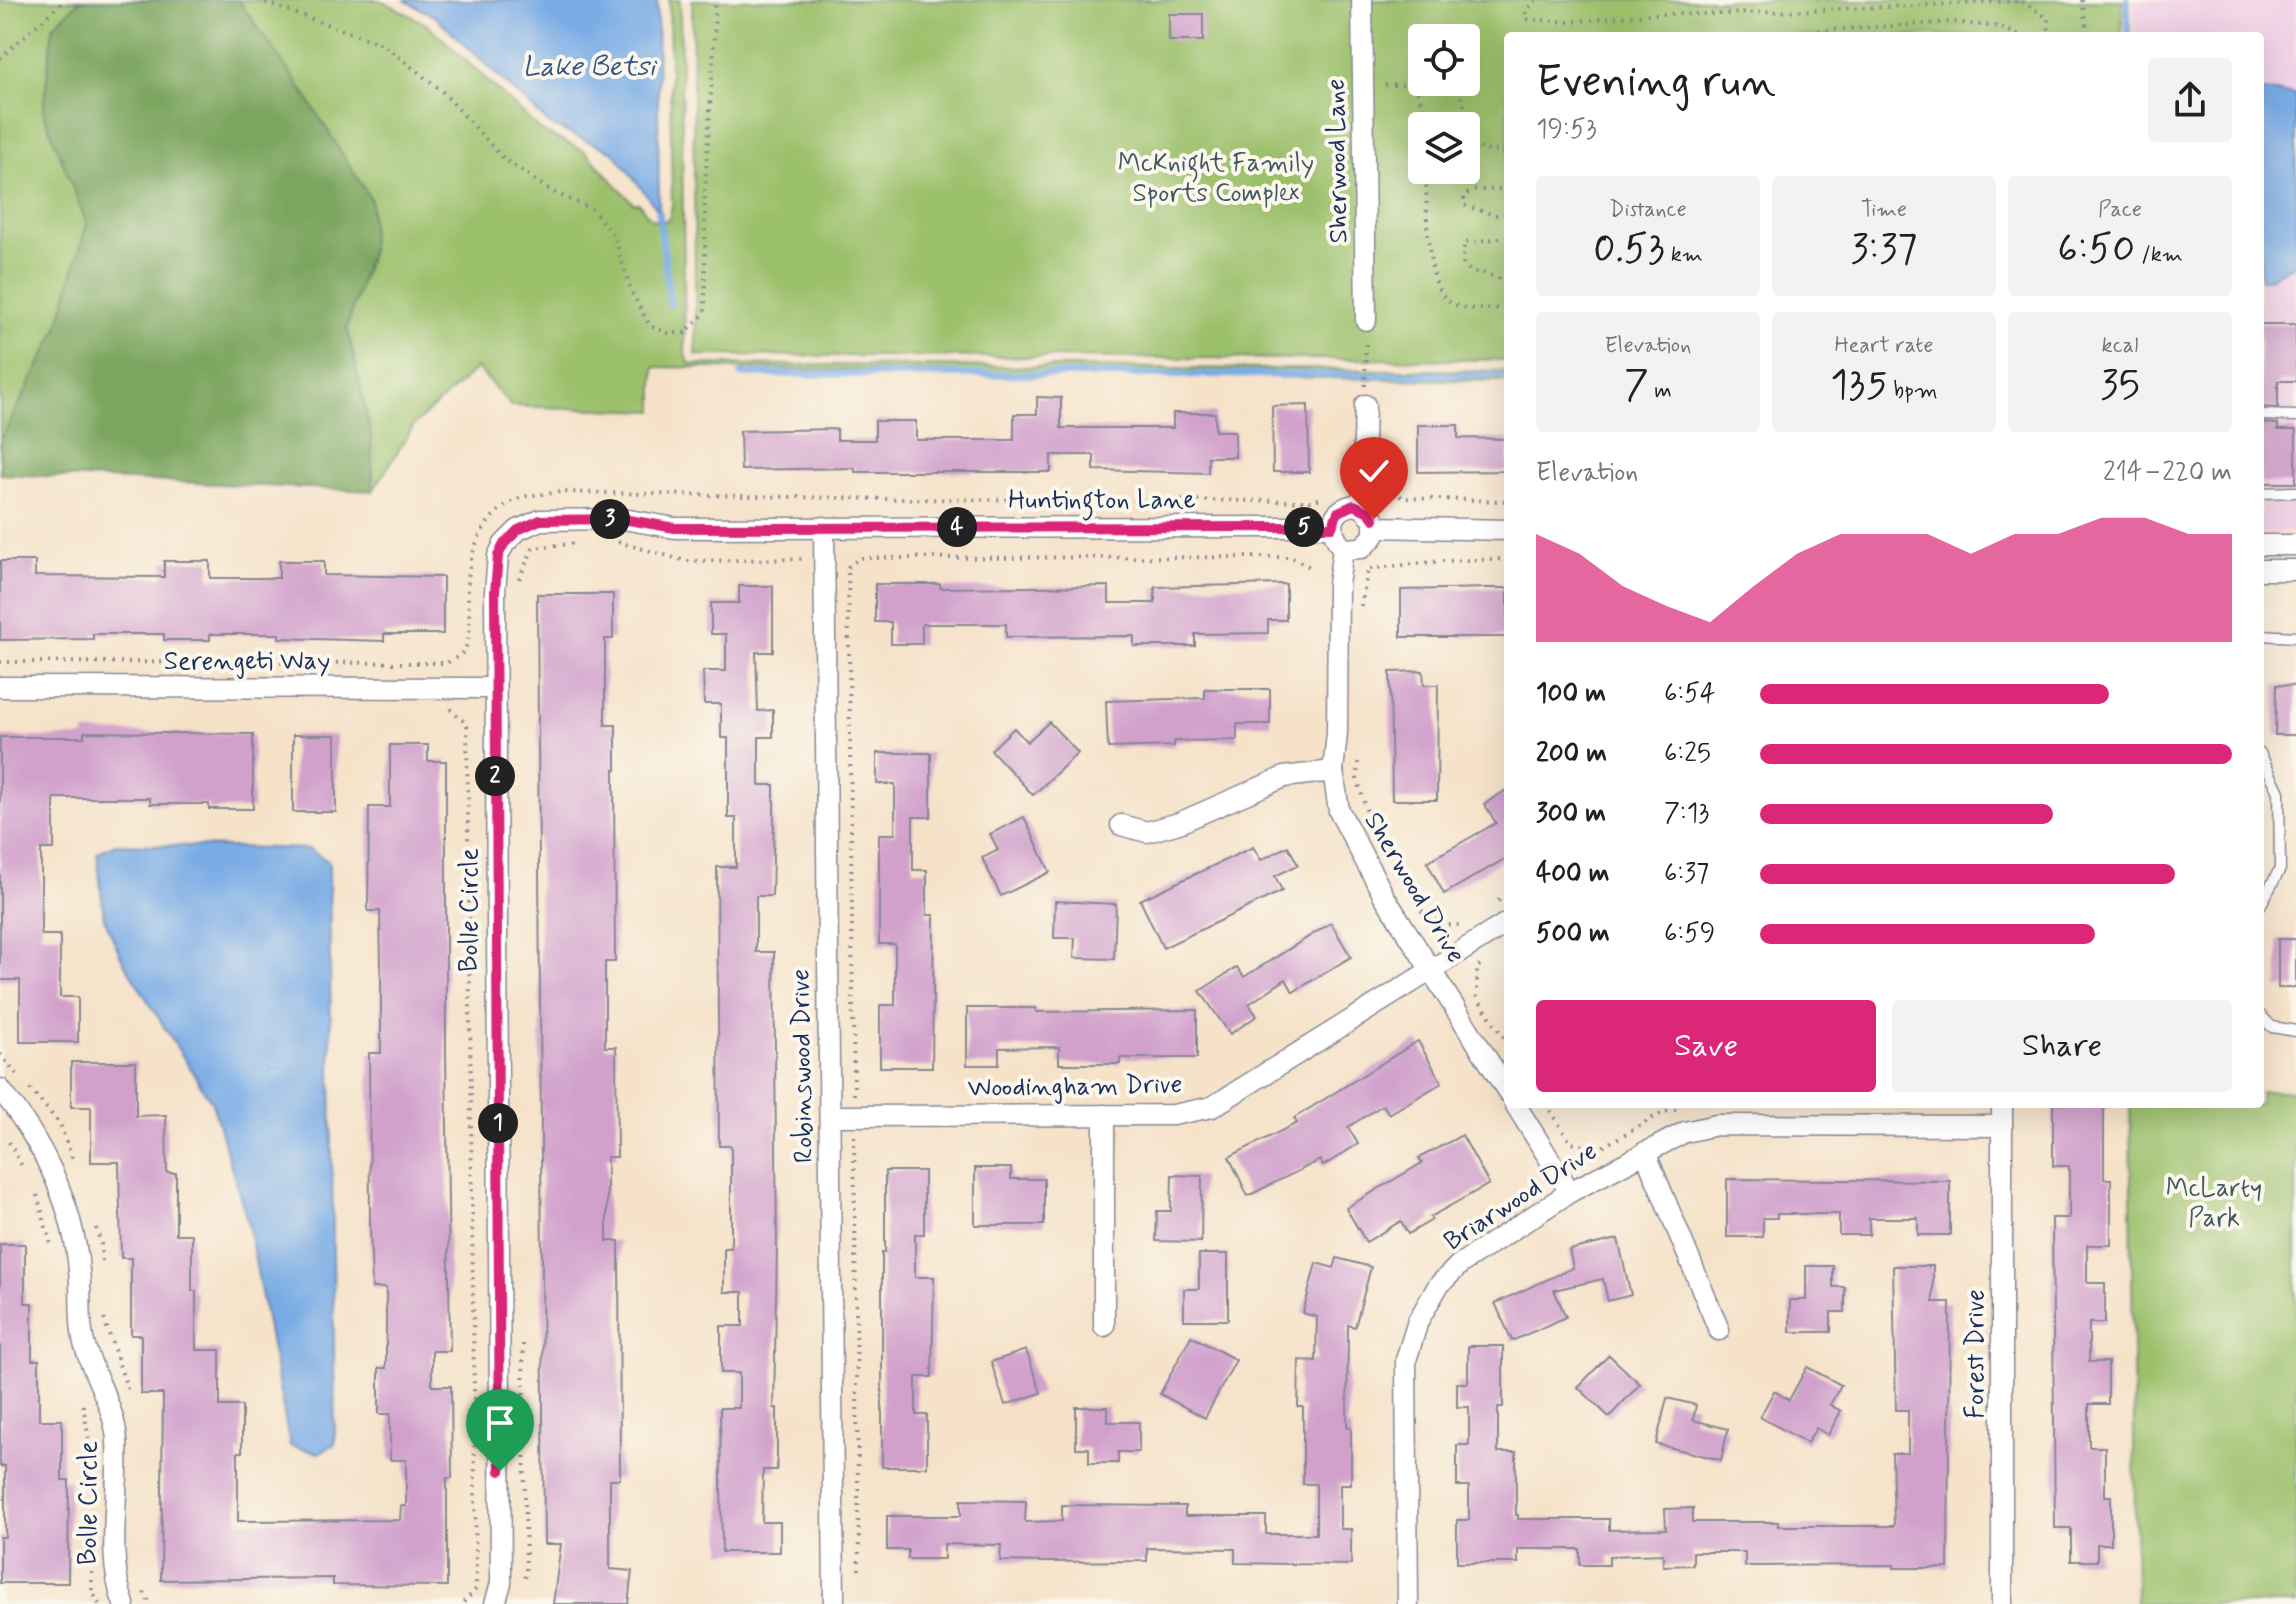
<!DOCTYPE html>
<html lang="en">
<head>
<meta charset="utf-8">
<style>
	body { margin:0; font-family:Mynerve,sans-serif; background:#f2f2f2; color:#202124; height:100vh; display:flex; flex-direction:column; font-size:30px; white-space:nowrap }
	* { box-sizing:border-box; margin:0 }
	p { font-size:26px; color:#757577 }
	.icon { flex:none; width:44px; height:44px; fill:none; stroke:currentColor; stroke-width:2; stroke-linecap:round; stroke-linejoin:round }
	.map { position:relative; flex:1; overflow:hidden }
	.side { position:absolute; left:1504px; top:32px; width:760px; height:1076px; display:flex; flex-direction:column; background:#fff; border-radius:8px; box-shadow:0 8px 32px #0002 }
	.side>* { flex:none }
	.fabs { position:absolute; left:1408px; top:24px; display:grid; gap:16px }
	.fabs a { display:grid; place-items:center; width:72px; height:72px; border-radius:8px; background:#fff; box-shadow:0 8px 32px #0002; font-size:40px }
	.pin { position:absolute; display:grid; place-items:center; width:68px; height:68px; color:#fff; margin:-82px -34px; border-radius:50% 50% 50% 0; rotate:-45deg; box-shadow:0 0 8px #0007 }
	.pin .icon { rotate:45deg }
	.km { position:absolute; width:40px; height:40px; margin:-20px; border-radius:50%; background:#222; color:#fff; font-size:22px; line-height:40px; text-align:center }
	.round { display:grid; place-items:center; flex:none; width:84px; height:84px; border-radius:8px; background:#f2f2f2 }
	.summary { display:flex; align-items:center; justify-content:space-between; height:136px; padding:0 32px }
	h1 { font-size:44px; font-weight:600; line-height:60px }
	.figures { display:grid; grid-template-columns:repeat(3,1fr); gap:12px; height:136px; padding:8px 32px }
	.figures div { display:grid; align-content:center; border-radius:8px; background:#f2f2f2; text-align:center }
	.figures b { font-size:40px; font-weight:600 }
	.figures small { font-size:22px; font-weight:400 }
	.figures p { font-size:22px }
	.chart { height:224px; padding:16px 32px }
	.chart p { display:flex; justify-content:space-between }
	.chart svg { width:100%; height:144px; margin-top:8px; fill:#db2777; opacity:.7 }
	.cta { display:flex; gap:16px; margin-top:auto; padding:16px 32px }
	.cta a { flex:1; height:92px; border-radius:8px; background:#db2777; color:#fff; font-size:32px; font-weight:600; line-height:92px; text-align:center }
	.cta a+a { background:#f2f2f2; color:#202124 }
	ul { padding:0 32px; list-style:none; font-size:26px }
	li { display:grid; grid-template-columns:128px 96px 1fr; align-items:center; height:60px }
	li i { height:20px; border-radius:10px; background:#db2777 }
	.map>svg:first-child { display:block }
</style>
</head>
<body>
<div class="map">
<svg width="2296" height="1604" viewBox="0 0 2296 1604">
	<rect width="100%" height="100%" fill="#fbf7ec"/>
	<filter id="ink" filterUnits="userSpaceOnUse"><feTurbulence type="fractalNoise" baseFrequency=".0125" numOctaves="2"/><feDisplacementMap in="SourceGraphic" scale="16" xChannelSelector="R" yChannelSelector="G"/><feConvolveMatrix kernelMatrix="1 2 1 2 8 2 1 2 1" color-interpolation-filters="sRGB"/></filter>
	<filter id="wash" filterUnits="userSpaceOnUse"><feTurbulence type="fractalNoise" baseFrequency=".006" numOctaves="4" result="noise"/><feDisplacementMap in="SourceGraphic" scale="32" xChannelSelector="R" yChannelSelector="G"/><feGaussianBlur stdDeviation="1.8" result="paint"/><feColorMatrix in="noise" values="0 0 0 0 0 0 0 0 0 0 0 0 0 0 0 0 0 1.4 0 .05"/><feComposite in="paint" operator="in"/></filter>
	<g filter="url(#wash)">
		<rect width="100%" height="100%" fill="#f5e2c9"/>
		<g fill="#f0d0e5">
			<polygon points="2134,0 2296,0 2296,94 2260,91 2260,36 2134,36"/>
			<polygon points="2295,264 2296,533 2260,533 2260,279 2267,279"/>
		</g>
		<g fill="#9bc06a" stroke="#5b7864" stroke-width="2" fill-rule="evenodd">
			<polygon points="0,0 80,0 53,27 43,111 87,223 57,331 0,441"/>
			<path d="M238,0H381L428,25L541,131L585,151L633,203H639C647,215 653,227 669,219L672,205L669,0H680L685,355L690,364L1508,371V381L654,367V411L511,406L477,368L415,424L373,491L371,435L347,327L371,249L303,92Z"/>
			<path d="M692,0H2122V36H1508V360L696,355ZM1422,38H1466V82H1422ZM1422,126H1466V170H1422Z"/>
			<polygon points="2260,1091 2296,1091 2296,1604 2136,1604 2130,1104 2260,1104"/>
		</g>
		<polygon fill="#7ca65e" stroke="#4c6a5e" stroke-width="2" points="80,0 238,0 303,91 371,200 371,249 347,327 371,435 373,491 0,474 0,441 57,331 87,224 43,111 53,27"/>
		<g fill="#79abe5" stroke="#4a6da2" stroke-width="2">
			<polygon points="404,0 657,0 659,212 614,152 550,125 436,17"/>
			<polygon points="2260,91 2296,94 2296,264 2267,279 2260,279"/>
			<polygon points="115,844 309,849 329,862 335,1444 319,1453 290,1446 248,1223 212,1103 124,963 104,918 97,853"/>
		</g>
		<g fill="none" stroke-linecap="round" stroke-linejoin="round">
			<g stroke="#79abe5" stroke-width="7">
				<polyline points="2127,0 2128,36"/>
				<polyline points="659,212 670,304"/>
				<polyline points="741,374 1508,375"/>
			</g>
		</g>
		<g id="blocks">
			<g fill="#d1a1cc">
				<rect x="1169" y="14" width="34" height="27"/>
				<polygon points="2260,324 2296,324 2296,381 2278,381 2278,408 2260,407"/>
				<polygon points="1037,397 1061,398 1061,428 1173,428 1173,413 1215,413 1215,431 1235,431 1235,457 1208,457 1208,473 1094,470 1094,455 1051,455 1051,472 855,472 855,468 741,470 740,431 837,429 837,440 875,440 875,421 916,421 916,440 1014,440 1014,414 1037,414"/>
				<polygon points="1308,405 1309,472 1273,472 1272,406"/>
				<polygon points="2260,423 2278,424 2278,430 2296,430 2296,483 2260,483"/>
				<polygon points="1418,425 1458,425 1458,438 1508,439 1508,471 1418,472"/>
				<polygon points="0,561 35,561 35,576 164,577 164,561 210,561 210,578 279,578 279,561 324,561 324,575 443,577 443,634 384,634 384,641 279,638 279,634 210,634 210,640 164,640 164,634 93,634 93,639 0,640"/>
				<polygon points="875,584 940,584 940,588 1109,586 1109,603 1155,603 1155,587 1286,584 1286,620 1268,620 1268,633 1195,634 1195,646 1134,646 1134,636 1006,637 1006,624 922,624 922,644 891,644 891,622 875,622"/>
				<polygon points="739,586 773,586 773,652 756,652 758,711 773,710 773,737 759,737 759,785 774,785 774,818 772,896 756,896 756,952 774,952 777,1248 774,1408 777,1408 777,1470 763,1470 762,1522 780,1522 780,1552 722,1552 720,1408 739,1408 739,1373 721,1373 721,1326 743,1326 743,1292 724,1292 724,1248 731,1248 731,1146 719,1146 717,867 736,867 736,818 728,818 728,738 721,738 721,704 704,704 703,671 726,671 726,634 711,634 711,603 739,603"/>
				<polygon points="1487,588 1508,588 1508,637 1401,637 1401,590"/>
				<polygon points="537,594 613,594 613,639 605,639 605,725 616,725 616,770 614,770 615,962 605,962 605,1047 616,1047 617,1157 607,1157 607,1241 619,1241 620,1479 610,1479 610,1569 632,1571 628,1604 553,1604 561,1544 544,1544"/>
				<polygon points="1423,671 1424,685 1438,685 1437,800 1392,800 1390,672"/>
				<polygon points="2276,685 2296,686 2296,735 2275,735"/>
				<polygon points="1205,689 1270,689 1270,724 1237,724 1237,740 1174,741 1174,746 1108,748 1106,701 1205,698"/>
				<polygon points="1049,722 1078,753 1033,795 991,750 1014,728 1027,742"/>
				<polygon points="84,732 253,734 253,809 209,809 209,804 150,804 150,798 54,798 54,849 41,849 41,935 60,935 60,997 78,997 78,1042 20,1042 20,980 0,980 0,737 84,737"/>
				<rect x="293" y="735" width="43" height="77"/>
				<polygon points="390,745 428,745 428,761 446,761 446,1053 450,1351 432,1351 432,1386 451,1386 452,1478 447,1478 447,1586 333,1585 333,1578 161,1580 163,1394 141,1394 141,1335 131,1335 131,1258 121,1258 119,1162 91,1162 91,1107 71,1107 71,1062 136,1062 136,1116 166,1115 167,1173 176,1173 176,1234 192,1234 192,1291 196,1291 196,1350 220,1350 220,1406 242,1406 242,1452 238,1452 238,1521 400,1520 401,1506 406,1506 406,1460 390,1460 390,1414 379,1414 379,1368 386,1368 386,1288 372,1288 370,1226 369,1053 381,1053 381,968 380,911 368,911 369,807 390,807"/>
				<polygon points="877,753 931,753 931,817 913,817 913,870 927,870 927,915 934,915 932,1067 880,1067 880,1005 895,1005 895,944 879,944 879,834 895,834 895,784 877,784"/>
				<polygon points="1508,789 1508,857 1444,894 1427,862 1496,823 1484,804"/>
				<polygon points="1024,817 1050,872 1001,896 982,858 998,850 990,834"/>
				<polygon points="1288,846 1298,865 1275,876 1282,891 1163,948 1140,900 1253,847 1261,860"/>
				<polygon points="1055,901 1116,904 1114,959 1074,958 1075,938 1054,938"/>
				<polygon points="1331,923 1351,957 1293,992 1286,979 1249,1004 1257,1016 1230,1034 1200,991 1237,967 1244,977"/>
				<rect x="2278" y="939" width="18" height="49"/>
				<polygon points="967,1008 1036,1008 1036,1012 1197,1010 1197,1058 1120,1058 1120,1064 1059,1064 1059,1047 999,1048 999,1065 967,1065"/>
				<polygon points="1418,1041 1442,1083 1389,1114 1383,1105 1348,1127 1358,1144 1323,1166 1320,1160 1248,1196 1229,1157 1297,1123 1294,1118"/>
				<polygon points="2053,1104 2104,1104 2104,1179 2111,1179 2111,1245 2087,1245 2087,1283 2105,1283 2105,1323 2089,1323 2089,1362 2108,1362 2108,1404 2089,1404 2089,1447 2105,1447 2105,1496 2111,1496 2111,1544 2097,1544 2097,1561 2071,1561 2071,1528 2055,1528 2052,1218 2069,1218 2069,1166 2053,1166"/>
				<polygon points="1462,1135 1489,1184 1430,1217 1432,1220 1408,1234 1401,1221 1366,1242 1346,1208 1422,1163 1419,1158"/>
				<polygon points="975,1168 1011,1168 1011,1179 1044,1179 1044,1225 975,1225"/>
				<polygon points="885,1171 924,1171 924,1234 915,1234 915,1277 934,1277 932,1377 916,1377 916,1415 927,1415 927,1467 882,1467 882,1252 885,1252"/>
				<polygon points="1172,1175 1202,1176 1201,1242 1156,1241 1157,1211 1171,1211"/>
				<polygon points="1727,1179 1950,1181 1950,1235 1918,1235 1918,1218 1869,1218 1869,1235 1839,1235 1839,1214 1777,1214 1777,1218 1763,1218 1763,1237 1727,1237"/>
				<polygon points="1618,1239 1631,1295 1608,1301 1603,1279 1554,1290 1566,1317 1512,1341 1495,1303 1573,1268 1569,1250"/>
				<polygon points="0,1244 25,1244 25,1303 32,1303 32,1360 39,1360 39,1420 62,1420 62,1480 69,1480 68,1583 0,1583 0,1537 5,1537 5,1466 0,1466"/>
				<polygon points="1199,1254 1228,1254 1228,1320 1184,1320 1184,1289 1199,1289"/>
				<polygon points="1337,1258 1371,1267 1355,1327 1348,1325 1347,1427 1351,1427 1351,1484 1340,1484 1340,1529 1351,1529 1351,1565 1235,1563 1235,1549 1147,1548 1147,1561 1047,1562 1000,1561 1001,1545 944,1544 944,1559 908,1559 908,1550 887,1550 887,1516 961,1516 961,1500 1026,1501 1025,1522 1062,1521 1062,1505 1185,1506 1185,1516 1266,1516 1266,1534 1316,1534 1316,1484 1303,1484 1303,1407 1298,1407 1299,1360 1316,1361 1317,1317 1303,1313 1316,1263 1334,1268"/>
				<polygon points="1806,1266 1833,1266 1833,1287 1845,1287 1845,1312 1831,1312 1831,1332 1790,1332 1790,1300 1806,1300"/>
				<polygon points="1893,1266 1933,1266 1933,1302 1950,1302 1948,1568 1894,1568 1894,1565 1745,1566 1745,1552 1693,1552 1693,1565 1663,1566 1663,1554 1609,1556 1609,1565 1580,1565 1580,1549 1518,1549 1518,1563 1457,1563 1457,1520 1469,1520 1469,1486 1457,1486 1457,1445 1469,1445 1469,1407 1457,1407 1457,1383 1468,1383 1468,1346 1503,1346 1503,1407 1498,1407 1498,1452 1516,1452 1516,1515 1518,1515 1518,1519 1609,1519 1609,1530 1666,1529 1665,1509 1693,1508 1693,1522 1778,1522 1778,1526 1894,1526 1892,1453 1908,1453 1908,1410 1896,1410"/>
				<polygon points="1191,1336 1236,1360 1205,1418 1160,1394"/>
				<polygon points="1026,1350 1041,1393 1005,1405 991,1362"/>
				<polygon points="1609,1355 1640,1384 1609,1417 1578,1387"/>
				<polygon points="1807,1367 1841,1385 1830,1405 1841,1411 1828,1435 1816,1428 1807,1443 1760,1417 1774,1391 1789,1400"/>
				<polygon points="1667,1398 1696,1405 1693,1420 1728,1429 1721,1460 1656,1444"/>
				<polygon points="1076,1407 1108,1407 1108,1422 1139,1422 1139,1452 1118,1452 1118,1463 1089,1463 1089,1448 1076,1448"/>
			</g>
		</g>
	</g>
	<g filter="url(#ink)">
		<use href="#blocks" fill-opacity="0" stroke="#888894" stroke-width="2"/>
		<g fill="none" stroke-linecap="round" stroke-linejoin="round">
			<defs>
				<g id="lane">
					<polyline points="2260,415 2296,416"/>
					<polyline points="2260,493 2296,492"/>
					<polyline points="2260,635 2296,637"/>
					<polyline points="2260,753 2279,792 2280,869 2260,906"/>
					<polyline points="2260,1015 2272,1027 2296,1031"/>
				</g>
				<g id="street">
					<polyline points="1362,0 1366,320"/>
					<path d="M1354,505L1362,507L1374,519V536L1362,548L1343,549C1329,532 1328,510 1354,505Z"/>
					<polyline points="1362,507 1365,405"/>
					<polyline points="824,527 834,1604"/>
					<polyline points="1376,527 1508,530"/>
					<polyline points="2260,545 2296,545"/>
					<polyline points="1343,549 1338,585 1337,733 1333,771 1339,811 1384,896 1508,1092"/>
					<polyline points="2260,570 2296,570"/>
					<polyline points="0,687 495,688"/>
					<polyline points="1121,825 1147,832 1179,823 1284,777 1333,771"/>
					<path d="M0,1089C42,1140 73,1203 79,1270C82,1294 78,1319 84,1343C93,1376 115,1407 117,1441C120,1492 105,1557 124,1604"/>
					<polyline points="1515,1104 1570,1192"/>
					<polyline points="2002,1104 2002,1604"/>
					<polyline points="1104,1115 1104,1326"/>
					<polyline points="830,1116 1173,1115 1212,1107 1508,922"/>
					<polyline points="1645,1152 1719,1330"/>
					<polyline points="495,1604 501,1583 495,592 498,556 504,544 518,530 540,520 623,519 675,528 1332,527"/>
					<polyline points="1408,1604 1406,1360 1418,1321 1438,1286 1460,1264 1570,1192 1685,1132 1716,1125 2002,1126"/>
				</g>
			</defs>
			<use href="#lane" stroke="#888894" stroke-width="13"/>
			<use href="#street" stroke="#888894" stroke-width="23"/>
			<g stroke="#888894" stroke-width="4" stroke-dasharray="2 6" stroke-linecap="butt">
				<polyline points="258,0 382,44 441,90 503,158 551,191 592,209 614,236 632,293 650,326 669,333 685,333 705,313 705,187 714,46 715,0"/>
				<polyline points="1536,0 1526,11 1526,19 1570,22 1649,14 1725,14 2021,1 2048,18 2049,36"/>
				<polyline points="2082,0 2088,36"/>
				<polyline points="1739,36 1952,22 2001,27 2019,36"/>
				<polyline points="0,58 65,0"/>
				<polyline points="1422,71 1417,74 1415,84 1429,126"/>
				<polyline points="1454,82 1473,126 1474,141 1483,151 1508,150"/>
				<polyline points="1385,85 1415,84"/>
				<path d="M1426,170C1427,200 1424,279 1446,299C1461,313 1490,308 1508,308"/>
				<polyline points="1508,189 1475,190 1464,195 1464,205 1494,215 1508,214"/>
				<polyline points="1508,237 1464,243 1463,263 1471,272 1486,274 1508,282"/>
				<polyline points="1365,386 1366,339"/>
				<polyline points="1386,468 1389,483 1402,498 1508,501"/>
				<polyline points="618,542 686,561 802,559"/>
				<polyline points="519,579 533,548 578,543"/>
				<polyline points="1361,606 1368,569 1441,561 1508,559"/>
				<path d="M0,662L447,663C451,660 459,657 462,653C473,640 469,614 468,598C465,560 481,510 523,497C535,494 548,494 560,492L887,499L1311,501L1322,498"/>
				<polyline points="450,709 467,724 476,1589 462,1604"/>
				<polyline points="1358,762 1357,778 1368,816"/>
				<polyline points="1393,862 1422,911 1442,925 1460,925"/>
				<polyline points="1498,901 1508,895"/>
				<polyline points="1480,965 1477,967 1477,997 1508,1044"/>
				<polyline points="0,1054 17,1074"/>
				<polyline points="30,1089 60,1124 74,1163"/>
				<polyline points="854,1095 848,567 860,558 1291,557 1312,568"/>
				<polyline points="1546,1104 1571,1143 1599,1149 1663,1112 1681,1109"/>
				<polyline points="854,1136 859,1570"/>
				<polyline points="9,1142 24,1170"/>
				<polyline points="37,1195 51,1245"/>
				<polyline points="96,1228 101,1244 102,1263"/>
				<polyline points="104,1319 129,1394"/>
				<polyline points="523,1344 526,1575 523,1582"/>
				<polyline points="83,1405 92,1458 92,1491"/>
				<polyline points="92,1572 92,1591 99,1604"/>
				<polyline points="144,1592 150,1604"/>
			</g>
			<use href="#lane" stroke="#fff" stroke-width="10"/>
			<use href="#street" stroke="#fff" stroke-width="20"/>
		</g>
	</g>
	<g fill="none" stroke-linecap="round" stroke-linejoin="round" filter="url(#ink)">
		<defs>
			<polyline id="route" points="500,1471 495,592 498,556 504,544 518,530 540,520 623,519 675,528 1332,527 1338,512 1354,505 1369,512 1374,519"/>
		</defs>
		<use href="#route" stroke="#fff" stroke-width="16"/>
		<use href="#route" stroke="#db2777" stroke-width="10"/>
	</g>
	<g text-anchor="middle" dominant-baseline="central" stroke-width="8" stroke-linejoin="round" paint-order="stroke">
		<g font-size="26" fill="#1b2f5e" stroke="#fbf7ec">
			<text transform="translate(1338 161) rotate(-91)">Sherwood Lane</text>
			<text x="1102" y="501">Huntington Lane</text>
			<text x="247" y="662">Serengeti Way</text>
			<text transform="translate(1414 888) rotate(59)">Sherwood Drive</text>
			<text transform="translate(470 910) rotate(-90)">Bolle Circle</text>
			<text transform="translate(803 1066) rotate(-91)">Robinswood Drive</text>
			<text transform="translate(1075 1087) rotate(-1)">Woodingham Drive</text>
			<text transform="translate(1521 1197) rotate(-33)">Briarwood Drive</text>
			<text transform="translate(1976 1354) rotate(-90)">Forest Drive</text>
			<text transform="translate(89 1503) rotate(-90)">Bolle Circle</text>
		</g>
		<g font-size="26" fill="#415a62" stroke="#fbf7ec">
			<text x="1216" y="164">McKnight Family<tspan x="1216" dy="30">Sports Complex</tspan></text>
			<text x="2214" y="1189">McLarty<tspan x="2214" dy="30">Park</tspan></text>
		</g>
		<g font-size="28" font-style="italic" fill="#375486" stroke="#fbf7ec">
			<text x="589" y="67">Lake Betsi</text>
		</g>
	</g>
</svg>
<div class="fabs">
<a><svg class="icon" aria-label="locate" viewBox="0 0 24 24"><circle cx="12" cy="12" r="6"/><path d="M12 2v4M12 18v4M2 12h4M18 12h4"/></svg></a>
<a><svg class="icon" aria-label="layers" viewBox="0 0 24 24"><path d="M12 4l9 5-9 5-9-5zM3 14l9 5 9-5"/></svg></a>
</div>
<div class="pin" style="left:500px;top:1471px;background:#1e9e55"><svg class="icon" aria-label="arrive" viewBox="0 0 24 24"><path d="M6 21V4h12l-3 4 3 4H6"/></svg></div>
<div class="pin" style="left:1374px;top:519px;background:#d93025"><svg class="icon" aria-label="check" viewBox="0 0 24 24"><path d="M5 12l5 5 9-10"/></svg></div>
<b class="km" style="left:498px;top:1123px">1</b>
<b class="km" style="left:495px;top:776px">2</b>
<b class="km" style="left:610px;top:519px">3</b>
<b class="km" style="left:957px;top:527px">4</b>
<b class="km" style="left:1304px;top:527px">5</b>
<section class="side">
<div class="summary"><div><h1>Evening run</h1><p>19:53</p></div><a class="round"><svg class="icon" aria-label="share" viewBox="0 0 24 24"><path d="M12 15V3M7 8l5-5 5 5M5 13v7h14v-7"/></svg></a></div>
<div class="figures">
<div><p>Distance</p><b>0.53<small> km</small></b></div>
<div><p>Time</p><b>3:37</b></div>
<div><p>Pace</p><b>6:50<small> /km</small></b></div>
</div>
<div class="figures">
<div><p>Elevation</p><b>7<small> m</small></b></div>
<div><p>Heart rate</p><b>135<small> bpm</small></b></div>
<div><p>kcal</p><b>35</b></div>
</div>
<div class="chart"><p><span>Elevation</span>214–220 m</p>
<svg viewBox="0 0 160 44" preserveAspectRatio="none"><path d="M0 44V11L10 17L20 27L30 33L40 38L50 27L60 17L70 11L80 11L90 11L100 17L110 11L120 11L130 6L140 6L150 11L160 11V44z"/></svg>
</div>
<ul>
<li><b>100 m</b>6:54<i style="width:74%"></i></li>
<li><b>200 m</b>6:25<i style="width:100%"></i></li>
<li><b>300 m</b>7:13<i style="width:62%"></i></li>
<li><b>400 m</b>6:37<i style="width:88%"></i></li>
<li><b>500 m</b>6:59<i style="width:71%"></i></li>
</ul>
<div class="cta"><a>Save</a><a>Share</a></div>
</section>
</div>
</body>
</html>
